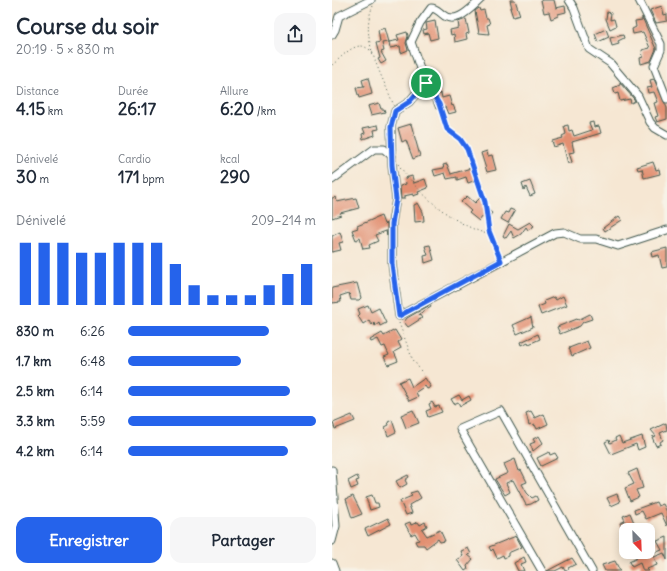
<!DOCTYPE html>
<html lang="fr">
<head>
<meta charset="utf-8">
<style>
	body { margin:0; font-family:Delius,sans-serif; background:#f6f6f7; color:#1f2937; height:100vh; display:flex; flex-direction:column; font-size:15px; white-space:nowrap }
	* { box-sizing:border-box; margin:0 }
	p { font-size:13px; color:#747a83 }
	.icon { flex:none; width:22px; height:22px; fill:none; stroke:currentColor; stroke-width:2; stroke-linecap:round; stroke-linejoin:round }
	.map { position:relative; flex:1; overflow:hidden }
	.side { display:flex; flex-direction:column; background:#fff; width:332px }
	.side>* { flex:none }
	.needle { width:26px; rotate:157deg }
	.controls { position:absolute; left:287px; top:523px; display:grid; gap:8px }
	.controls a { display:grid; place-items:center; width:36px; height:36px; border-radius:8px; background:#fff; box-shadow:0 2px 10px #0003; font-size:20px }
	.pin { position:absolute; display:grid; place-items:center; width:34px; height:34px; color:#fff; margin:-17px; border:2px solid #fff; border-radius:50%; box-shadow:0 1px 4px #0007 }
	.round { display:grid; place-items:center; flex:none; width:42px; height:42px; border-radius:12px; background:#f6f6f7 }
	.headline { display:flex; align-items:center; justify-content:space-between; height:68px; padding:0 16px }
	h1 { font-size:22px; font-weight:800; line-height:30px }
	.figures { display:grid; grid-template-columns:repeat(3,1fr); gap:6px; height:68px; padding:4px 16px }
	.figures div { display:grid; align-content:center }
	.figures b { font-size:17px; font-weight:800 }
	.figures small { font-size:11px; font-weight:400 }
	.figures p { font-size:11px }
	.chart { height:112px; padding:8px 16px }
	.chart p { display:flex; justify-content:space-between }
	.chart svg { width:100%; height:72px; margin-top:4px; stroke:#2563eb; stroke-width:6 }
	.primary-button { display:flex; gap:8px; margin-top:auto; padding:8px 16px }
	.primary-button a { flex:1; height:46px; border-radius:12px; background:#2563eb; color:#fff; font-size:16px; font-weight:800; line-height:46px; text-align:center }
	.primary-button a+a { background:#f6f6f7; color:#1f2937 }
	ul { padding:0 16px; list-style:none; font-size:13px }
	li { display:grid; grid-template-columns:64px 48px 1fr; align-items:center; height:30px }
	li i { height:10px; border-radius:5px; background:#2563eb }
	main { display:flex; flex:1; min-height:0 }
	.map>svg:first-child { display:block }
</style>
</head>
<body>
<main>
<section class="side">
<div class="headline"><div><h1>Course du soir</h1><p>20:19 · 5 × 830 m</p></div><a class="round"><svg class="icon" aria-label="share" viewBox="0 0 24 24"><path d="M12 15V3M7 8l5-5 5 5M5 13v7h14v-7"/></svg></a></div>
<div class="figures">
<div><p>Distance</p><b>4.15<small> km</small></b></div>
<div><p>Durée</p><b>26:17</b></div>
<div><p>Allure</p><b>6:20<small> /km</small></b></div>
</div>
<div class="figures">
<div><p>Dénivelé</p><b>30<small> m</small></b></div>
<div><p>Cardio</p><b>171<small> bpm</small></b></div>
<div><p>kcal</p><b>290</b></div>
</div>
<div class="chart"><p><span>Dénivelé</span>209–214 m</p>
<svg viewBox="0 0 160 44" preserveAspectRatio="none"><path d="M5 44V6M15 44V6M25 44V6M35 44V12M45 44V12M55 44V6M65 44V6M75 44V6M85 44V19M95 44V32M105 44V38M115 44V38M125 44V38M135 44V32M145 44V25M155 44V19"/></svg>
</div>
<ul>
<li><b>830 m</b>6:26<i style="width:75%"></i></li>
<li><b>1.7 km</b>6:48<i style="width:60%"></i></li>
<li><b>2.5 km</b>6:14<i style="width:86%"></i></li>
<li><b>3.3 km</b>5:59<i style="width:100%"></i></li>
<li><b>4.2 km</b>6:14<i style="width:85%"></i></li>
</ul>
<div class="primary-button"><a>Enregistrer</a><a>Partager</a></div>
</section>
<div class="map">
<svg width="335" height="571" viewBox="0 0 335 571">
	<rect width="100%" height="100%" fill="#f7f3e8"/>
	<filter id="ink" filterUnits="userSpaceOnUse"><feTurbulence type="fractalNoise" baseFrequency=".025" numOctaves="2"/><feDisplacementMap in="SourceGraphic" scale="8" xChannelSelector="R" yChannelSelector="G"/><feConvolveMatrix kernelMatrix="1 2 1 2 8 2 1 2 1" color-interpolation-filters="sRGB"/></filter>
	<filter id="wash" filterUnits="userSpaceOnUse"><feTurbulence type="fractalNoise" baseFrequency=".012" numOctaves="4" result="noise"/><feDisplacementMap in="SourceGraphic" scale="16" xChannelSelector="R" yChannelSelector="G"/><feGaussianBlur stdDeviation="0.9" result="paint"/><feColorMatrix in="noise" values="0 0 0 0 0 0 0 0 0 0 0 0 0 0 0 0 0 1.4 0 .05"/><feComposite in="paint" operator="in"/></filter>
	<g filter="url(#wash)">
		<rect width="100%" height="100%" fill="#f6e7d3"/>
		<g id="blocks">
			<g fill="#e28f71">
				<polygon points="178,0 183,0 188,15 181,17 178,8 180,8"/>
				<polygon points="209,0 222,0 224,8 233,6 234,12 226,14 226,16 219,19 217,12 212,13"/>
				<polygon points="330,6 332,15 335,14 335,21 324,23 318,10"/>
				<polygon points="147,8 148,11 152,10 154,18 156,18 158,24 155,25 157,34 147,33 143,11"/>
				<polygon points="275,12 279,13 278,20 282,19 284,26 278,29 274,19"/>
				<polygon points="310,17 324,49 319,61 309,64 308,58 311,57 310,50 318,48 311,32 301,34 300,29 304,27 303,21 310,20"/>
				<polygon points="134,19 137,33 134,34 135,39 123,42 122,34 119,35 118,30 127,28 126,22"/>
				<polygon points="103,21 106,38 98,40 96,33 92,34 91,30 95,29 94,23"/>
				<polygon points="53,28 57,42 50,43 52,51 49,52 54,61 49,64 46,59 48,58 44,43 48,42 46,30"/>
				<polygon points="274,29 277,37 266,42 263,34"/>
				<polygon points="75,32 76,36 74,43 76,50 69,53 68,46 58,48 57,42 67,40 65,35"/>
				<polygon points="291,35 292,38 286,41 287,44 280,46 278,38"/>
				<polygon points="36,78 40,94 27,98 24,88 32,87 30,80"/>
				<polygon points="322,79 335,108 335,119 325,122 323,117 326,116 322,103 326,102 322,92 316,93 315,88 320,87 318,80"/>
				<polygon points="288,83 302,99 303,101 299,103 298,99 288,101 286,93 283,94 281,88 288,85"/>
				<polygon points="109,93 110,98 117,96 120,106 121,105 124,112 116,114 113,107 104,109 101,101 104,99 102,95"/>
				<polygon points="47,103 49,109 52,109 53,112 39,115 36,106"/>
				<polygon points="261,122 262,127 267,126 269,133 240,142 242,152 237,153 240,162 236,164 231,144 222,147 220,141 231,138 230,136 234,134 232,126 236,125 237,131 240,130 242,136 260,130 257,123"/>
				<polygon points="79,124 88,156 81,159 74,140 70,142 66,128"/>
				<polygon points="46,125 47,129 42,130 43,135 31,139 30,134 33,133 31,128"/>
				<polygon points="155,151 156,156 160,155 164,170 155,172 149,153"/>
				<polygon points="321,162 324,170 327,169 328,174 312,178 310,169 306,170 305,167"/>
				<polygon points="115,164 119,174 142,167 144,180 136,183 134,177 125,180 125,177 115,179 113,173 103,176 101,170 112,168 111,165"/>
				<polygon points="80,176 82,183 93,179 96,188 86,192 87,194 81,196 81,194 72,196 72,199 69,199 68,186 74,184 73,178"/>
				<polygon points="198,181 203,194 198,196 194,187 192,190 190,184"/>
				<polygon points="135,196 143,203 149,197 155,202 151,206 160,213 155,219 151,216 147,221 137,213 139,211 129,202"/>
				<polygon points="4,197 5,202 24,198 27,208 8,213 9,215 0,218 0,198"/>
				<polygon points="86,203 91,212 92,221 83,222 82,205"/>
				<polygon points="178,209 183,211 176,223 169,219 173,212 176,213"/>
				<polygon points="49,216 52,224 55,223 55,236 54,231 43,235 46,241 37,245 38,248 31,249 28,238 24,240 20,230 26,228 25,226"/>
				<polygon points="287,216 290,220 273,231 271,228"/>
				<polygon points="198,222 202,226 196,230 194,227 189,234 182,238 179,231 174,238 171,236 177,224 186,229"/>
				<polygon points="8,232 11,242 7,243 9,250 0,252 0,236"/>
				<polygon points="98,245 102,260 93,263 92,256 96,255 93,246"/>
				<polygon points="335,248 335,267 330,268 327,255 320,257 319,252"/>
				<polygon points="25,283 29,298 27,300 19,300 17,293 8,296 9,302 0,303 0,288"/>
				<polygon points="231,296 235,305 209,315 206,307 213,304 212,301 222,297 224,300"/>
				<polygon points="36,305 39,312 47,308 54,323 48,326 47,323 43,326 42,323 40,325 37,320 31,324 26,316 28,314 26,309"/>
				<polygon points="98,305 99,307 87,314 90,318 76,327 72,322 75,318"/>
				<polygon points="258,314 260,319 251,322 248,326 228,334 225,327 245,319 246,320"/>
				<polygon points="199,317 201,327 185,334 181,325"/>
				<polygon points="63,330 69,340 66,342 69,348 62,352 66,361 56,365 52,357 57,355 53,346 50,347 46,339 39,342 38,340 50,333 52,336"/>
				<polygon points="206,334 208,339 197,344 196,342 190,345 189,342"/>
				<polygon points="255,341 258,348 240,356 237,348"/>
				<polygon points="76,378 80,387 93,378 99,387 95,389 93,386 84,392 86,397 77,401 67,382"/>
				<polygon points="127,395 130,400 137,396 139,400 128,406 126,402 122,404 119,399"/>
				<polygon points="100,402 103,407 107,406 110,412 96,417 94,411 99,409 97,404"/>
				<polygon points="81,410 87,423 74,428 69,415"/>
				<polygon points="199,411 203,418 212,414 216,424 205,429 203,425 201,426 199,424 197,425 194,413"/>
				<polygon points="20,415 23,421 3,429 1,423"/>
				<polygon points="60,420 64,432 56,436 53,427 57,425 56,422"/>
				<polygon points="334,423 335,430 328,433 331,440 328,442 329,444 324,446 320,437 324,436 319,430"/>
				<polygon points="207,436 211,443 201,451 198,444 203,442 201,439"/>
				<polygon points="287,436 290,443 310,436 313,447 306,450 304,444 279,454 273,442 277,440 278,443 284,440 283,438"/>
				<polygon points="217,452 218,455 223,453 226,458 209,466 205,458"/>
				<polygon points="183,459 187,471 189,470 195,482 190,484 195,493 200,498 204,496 206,500 199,504 194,505 181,480 174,483 178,492 173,495 163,479 176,473 172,464"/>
				<polygon points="305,469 311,488 304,490 307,497 298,501 293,488 302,484 296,473"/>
				<polygon points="76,475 77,477 73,480 75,484 68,488 64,481"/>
				<polygon points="25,476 27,480 24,481 26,486 19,489 16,481"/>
				<polygon points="85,491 89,498 77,505 80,513 74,515 68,501 80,496 78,493"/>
				<polygon points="285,494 288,502 279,506 275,498"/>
				<polygon points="40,495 43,503 46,503 47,507 38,510 34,497"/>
				<polygon points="21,496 30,514 20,518 14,499"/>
				<polygon points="324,502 326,506 331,504 335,512 335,526 329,513 314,519 310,511 303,514 302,510"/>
				<polygon points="298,513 305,530 294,530 294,539 288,523 293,521 291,516"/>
				<polygon points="56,518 59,524 36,536 33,529"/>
				<polygon points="78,522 79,525 86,522 88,525 93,522 95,526 90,529 95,536 108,530 113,541 108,542 106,539 94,548 92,545 85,545 83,541 87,540 83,533 79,535 73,524"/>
				<polygon points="184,536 190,547 176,553 176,556 172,558 171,555 165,558 161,549 159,551 157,547"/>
				<polygon points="335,537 335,560 332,553 322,557 325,565 315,569 317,571 311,571 308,563 300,567 297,562 305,558 304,555 307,552 316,552 316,544 320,552 325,552 330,550 325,541"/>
				<polygon points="136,548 139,554 136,555 141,559 135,566 136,569 133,571 125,560 131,556 129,551"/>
				<polygon points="192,557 194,562 189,564 192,571 186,571 182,563"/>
				<polygon points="240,558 244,564 236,568 237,569 233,571 231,567 223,571 215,571"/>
				<polygon points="283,561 288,571 273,571 270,565"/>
			</g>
		</g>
	</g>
	<g filter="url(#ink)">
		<use href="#blocks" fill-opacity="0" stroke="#3f564c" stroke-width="1"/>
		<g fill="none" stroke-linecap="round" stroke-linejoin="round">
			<defs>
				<g id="minor">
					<path d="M148,0C138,9 123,26 110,14C106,11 104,8 99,8L88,23L79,42L93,83L77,102L63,111L59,127L60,165L64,199L60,223V264L67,316L223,233L232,232L248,239H264L286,246L335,230"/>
					<polyline points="237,0 242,8 257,49 278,63 306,96 318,122 323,128 335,135"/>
					<polyline points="307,0 329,44 329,50 322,66 335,99"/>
					<polyline points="0,35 3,30 7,16 39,0"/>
					<polyline points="0,180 42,149 52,149 60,156"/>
					<polyline points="0,470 4,526 0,541"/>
					<polyline points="0,563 3,571"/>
					<polyline points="210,571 128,429 169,411 260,571"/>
				</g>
			</defs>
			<use href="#minor" stroke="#3f564c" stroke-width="9"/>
			<g stroke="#3f564c" stroke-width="1" stroke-dasharray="1 3" stroke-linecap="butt">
				<path d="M41,6C26,38 51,76 62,106"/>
				<path d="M0,65C8,59 18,46 29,46C33,46 38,50 41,52"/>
				<polyline points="97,88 107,104 115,129 128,139 135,149 153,202 157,231 167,256"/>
				<path d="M66,164C89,196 121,225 159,235"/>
				<polyline points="67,323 80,358 93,377"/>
			</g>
			<use href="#minor" stroke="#fff" stroke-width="7"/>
		</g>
	</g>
	<g fill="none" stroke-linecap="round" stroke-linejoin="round" filter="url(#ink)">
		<defs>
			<polygon id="route" points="94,83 107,104 115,129 128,139 135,149 153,202 157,231 169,261 67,316 60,264 60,224 64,199 60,165 59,127 63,111 77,102"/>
		</defs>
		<use href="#route" stroke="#fff" stroke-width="8"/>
		<use href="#route" stroke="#2563eb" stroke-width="5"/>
	</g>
</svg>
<div class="controls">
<a><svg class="needle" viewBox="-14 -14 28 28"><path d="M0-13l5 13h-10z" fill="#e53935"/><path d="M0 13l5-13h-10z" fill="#747a83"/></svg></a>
</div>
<div class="pin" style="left:94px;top:83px;background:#1e9e55"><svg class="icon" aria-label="arrive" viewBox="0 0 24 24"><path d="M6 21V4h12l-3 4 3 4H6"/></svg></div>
</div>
</main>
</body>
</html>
